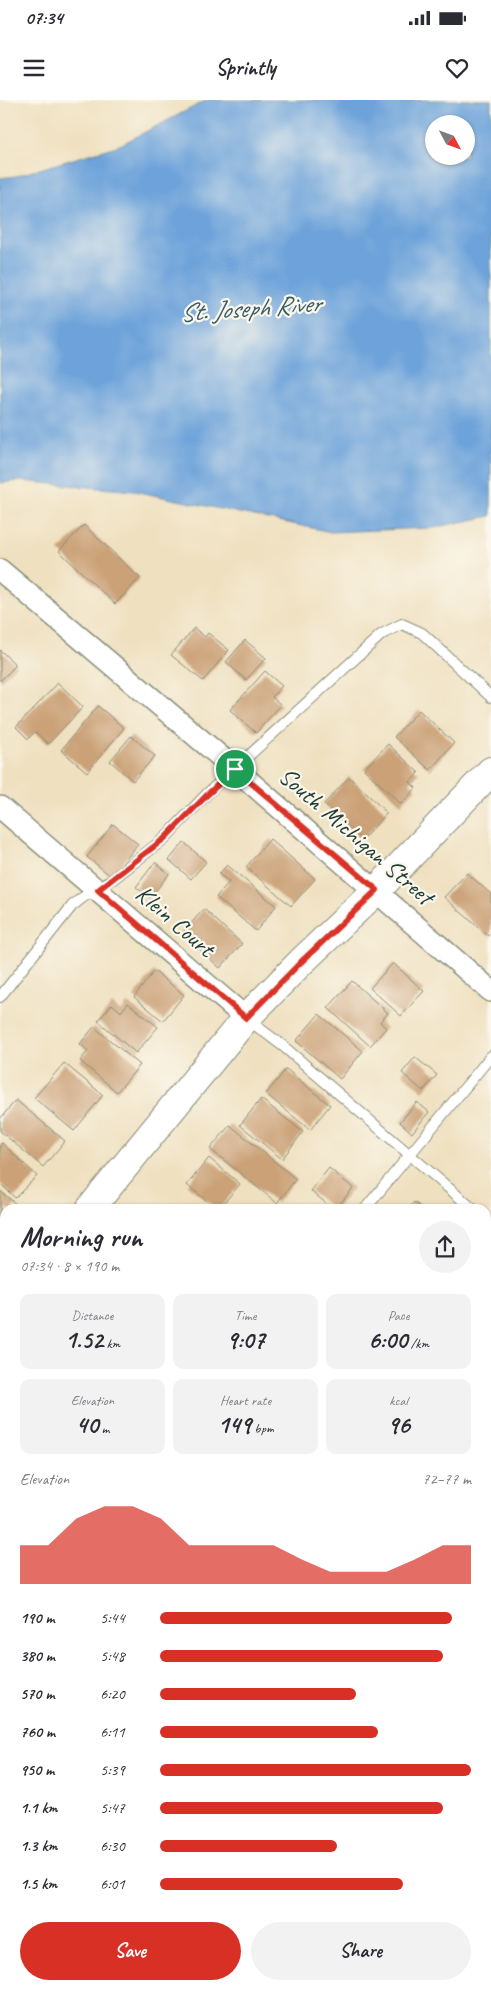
<!DOCTYPE html>
<html lang="en">
<head>
<meta charset="utf-8">
<style>
	body { margin:0; font-family:Caveat,sans-serif; background:#f2f2f3; color:#2b2b33; height:100vh; display:flex; flex-direction:column; font-size:19px; white-space:nowrap }
	* { box-sizing:border-box; margin:0 }
	p { font-size:16px; color:#7c7c81 }
	.icon { flex:none; width:28px; height:28px; fill:none; stroke:currentColor; stroke-width:2; stroke-linecap:round; stroke-linejoin:round }
	.map { position:relative; flex:1; overflow:hidden }
	.drawer { position:absolute; left:0px; top:1104px; width:491px; height:786px; display:flex; flex-direction:column; background:#fff; border-radius:15px 15px 0 0; box-shadow:0 1px 4px #0004 }
	.drawer>* { flex:none }
	.needle { width:32px; rotate:131deg }
	.fabs { position:absolute; left:425px; top:15px; display:grid; gap:10px }
	.fabs a { display:grid; place-items:center; width:50px; height:50px; border-radius:50%; background:#fff; box-shadow:0 1px 4px #0004; font-size:25px }
	.pin { position:absolute; display:grid; place-items:center; width:42px; height:42px; color:#fff; margin:-21px; border:2px solid #fff; border-radius:50%; box-shadow:0 1px 5px #0007 }
	.round { display:grid; place-items:center; flex:none; width:52px; height:52px; border-radius:26px; background:#f2f2f3 }
	.head { display:flex; align-items:center; justify-content:space-between; height:85px; padding:0 20px }
	h1 { font-size:28px; font-weight:700; line-height:38px }
	.stats { display:grid; grid-template-columns:repeat(3,1fr); gap:8px; height:85px; padding:5px 20px }
	.stats div { display:grid; align-content:center; border-radius:10px; background:#f2f2f3; text-align:center }
	.stats b { font-size:25px; font-weight:700 }
	.stats small { font-size:14px; font-weight:400 }
	.stats p { font-size:14px }
	.chart { height:140px; padding:10px 20px }
	.chart p { display:flex; justify-content:space-between }
	.chart svg { width:100%; height:90px; margin-top:5px; fill:#d93025; opacity:.7 }
	.primary-button { display:flex; gap:10px; margin-top:auto; padding:10px 20px }
	.primary-button a { flex:1; height:58px; border-radius:30px; background:#d93025; color:#fff; font-size:20px; font-weight:700; line-height:58px; text-align:center }
	.primary-button a+a { background:#f2f2f3; color:#2b2b33 }
	ul { padding:0 20px; list-style:none; font-size:16px }
	li { display:grid; grid-template-columns:80px 60px 1fr; align-items:center; height:38px }
	li i { height:12px; border-radius:6px; background:#d93025 }
	.status { display:flex; justify-content:space-between; align-items:center; height:35px; padding:0 25px; background:#fff; direction:ltr }
	.status svg { height:14px; fill:currentColor }
	header { display:flex; justify-content:space-between; align-items:center; height:65px; padding:0 20px; background:#fff; font-size:22px; font-weight:700 }
	.map>svg:first-child { display:block }
</style>
</head>
<body>
<div class="status"><b>07:34</b><svg viewBox="0 0 49 12"><path d="M0 12V9h3v3zM5 12V6h3v6zM10 12V3h3v9zM15 12V0h3v12zM26 1h20v11H26zM47 4h2v5h-2z"/></svg></div>
<header><svg class="icon" aria-label="menu" viewBox="0 0 24 24"><path d="M4 6h16M4 12h16M4 18h16"/></svg>Sprintly<svg class="icon" aria-label="heart" viewBox="0 0 24 24"><path d="M12 20l-8-8c-3-5 5-10 8-4 3-6 11-1 8 4z"/></svg></header>
<div class="map">
<svg width="491" height="1889" viewBox="0 0 491 1889">
	<rect width="100%" height="100%" fill="#fbf7ec"/>
	<filter id="ink" filterUnits="userSpaceOnUse"><feTurbulence type="fractalNoise" baseFrequency=".02" numOctaves="2"/><feDisplacementMap in="SourceGraphic" scale="10" xChannelSelector="R" yChannelSelector="G"/><feConvolveMatrix kernelMatrix="1 2 1 2 8 2 1 2 1" color-interpolation-filters="sRGB"/></filter>
	<filter id="wash" filterUnits="userSpaceOnUse"><feTurbulence type="fractalNoise" baseFrequency=".0096" numOctaves="4" result="noise"/><feDisplacementMap in="SourceGraphic" scale="20" xChannelSelector="R" yChannelSelector="G"/><feGaussianBlur stdDeviation="1.12" result="paint"/><feColorMatrix in="noise" values="0 0 0 0 0 0 0 0 0 0 0 0 0 0 0 0 0 1.4 0 .05"/><feComposite in="paint" operator="in"/></filter>
	<g filter="url(#wash)">
		<rect width="100%" height="100%" fill="#efe0bf"/>
		<path fill="#6da3da" stroke="#467087" fill-rule="evenodd" d="M207,0H491V416L432,428L331,432L134,391L20,381L0,383V78L16,76L120,45ZM434,24H466V56H434Z"/>
		<g id="blocks">
			<g fill="#cba177">
				<polygon points="84,425 140,478 115,504 59,451"/>
				<polygon points="194,528 205,537 208,533 229,550 203,581 171,555"/>
				<polygon points="245,540 266,558 246,580 226,562"/>
				<polygon points="0,550 16,565 0,581"/>
				<polygon points="265,571 282,586 272,597 281,605 256,633 230,610"/>
				<polygon points="58,583 83,607 48,644 35,632 28,639 16,627"/>
				<polygon points="98,606 124,628 87,672 61,650"/>
				<polygon points="419,610 454,643 430,670 394,637"/>
				<polygon points="131,636 155,656 133,681 110,661"/>
				<polygon points="388,644 419,673 410,682 416,688 401,704 364,669"/>
				<polygon points="349,677 387,713 362,740 324,704"/>
				<polygon points="113,724 138,744 112,777 87,757"/>
				<polygon points="270,739 315,779 291,806 246,767"/>
				<polygon points="184,742 206,762 191,779 169,760"/>
				<polygon points="155,762 169,774 150,798 136,787"/>
				<polygon points="227,765 276,806 256,831 216,797 229,782 219,774"/>
				<polygon points="467,773 491,794 491,832 488,836 444,797"/>
				<polygon points="204,809 242,844 220,868 182,833"/>
				<polygon points="393,863 424,891 401,916 370,888"/>
				<polygon points="154,871 184,895 163,921 134,897"/>
				<polygon points="352,881 388,913 380,922 386,928 370,946 328,908"/>
				<polygon points="128,903 158,927 136,953 98,921 112,904 121,912"/>
				<polygon points="319,914 363,951 340,979 296,941"/>
				<polygon points="94,927 140,965 117,992 80,961 88,951 80,944"/>
				<polygon points="415,957 437,975 423,991 402,973"/>
				<polygon points="64,963 103,995 74,1031 34,998"/>
				<polygon points="286,969 330,1005 310,1030 266,994"/>
				<polygon points="261,999 303,1032 282,1059 240,1025"/>
				<polygon points="16,1000 65,1041 43,1067 0,1031 0,1019"/>
				<polygon points="417,1002 429,1012 412,1033 400,1022"/>
				<polygon points="230,1025 296,1079 277,1103 210,1049"/>
				<polygon points="2,1043 37,1076 15,1098 0,1083 0,1045"/>
				<polygon points="209,1058 240,1084 219,1109 217,1109 187,1085"/>
				<polygon points="329,1068 353,1088 336,1109 333,1109 311,1091"/>
				<polygon points="0,1091 16,1104 12,1109 5,1109 5,1117 0,1123"/>
				<polygon points="414,1102 423,1109 408,1109"/>
				<polygon points="486,1156 491,1159 491,1203 486,1199"/>
				<polygon points="5,1312 5,1353 0,1349 0,1318"/>
				<polygon points="491,1364 491,1397 486,1393 486,1369"/>
				<polygon points="0,1388 5,1392 5,1424 3,1426 0,1424"/>
				<polygon points="486,1406 491,1410 491,1436 487,1440"/>
				<polygon points="0,1587 5,1592 5,1604 0,1610"/>
				<polygon points="486,1642 491,1646 491,1661 486,1666"/>
				<polygon points="486,1737 491,1741 491,1746 486,1751"/>
				<polygon points="5,1740 5,1776 0,1771 0,1746"/>
				<polygon points="486,1753 491,1757 491,1763 486,1769"/>
			</g>
		</g>
	</g>
	<g filter="url(#ink)">
		<use href="#blocks" fill-opacity="0" stroke="#878e7a" stroke-width="1"/>
		<g fill="none" stroke-linecap="round" stroke-linejoin="round">
			<defs>
				<g id="lane">
					<polyline points="0,897 72,806 82,798 113,779 165,738 208,693 382,534 402,524 422,533 491,597"/>
					<polyline points="247,919 283,946 473,1109"/>
					<polyline points="365,1109 491,956"/>
					<polyline points="486,1121 491,1125"/>
					<polyline points="0,1255 5,1259"/>
					<polyline points="0,1550 5,1544"/>
					<polyline points="486,1605 491,1599"/>
					<polyline points="486,1630 491,1634"/>
					<polyline points="0,1658 5,1662"/>
				</g>
				<g id="street">
					<polyline points="0,470 235,669 491,891"/>
					<polyline points="0,707 246,918"/>
					<polyline points="486,1280 491,1274"/>
				</g>
				<g id="secondary">
					<polyline points="0,1836 5,1837"/>
					<polyline points="486,1857 491,1858"/>
				</g>
				<g id="primary">
					<polyline points="90,1109 246,918 301,862 377,790 491,671"/>
					<polyline points="0,1220 5,1213"/>
				</g>
			</defs>
			<use href="#lane" stroke="#878e7a" stroke-width="12"/>
			<use href="#street" stroke="#878e7a" stroke-width="24"/>
			<use href="#secondary" stroke="#878e7a" stroke-width="30"/>
			<use href="#primary" stroke="#878e7a" stroke-width="30"/>
			<use href="#lane" stroke="#fff" stroke-width="10"/>
			<use href="#street" stroke="#fff" stroke-width="21"/>
			<use href="#secondary" stroke="#fff" stroke-width="28"/>
			<use href="#primary" stroke="#fff" stroke-width="28"/>
		</g>
	</g>
	<g fill="none" stroke-linecap="round" stroke-linejoin="round" filter="url(#ink)">
		<defs>
			<polygon id="route" points="235,669 377,790 301,862 246,918 98,790 165,738 208,694"/>
		</defs>
		<use href="#route" stroke="#fff" stroke-width="10"/>
		<use href="#route" stroke="#d93025" stroke-width="6"/>
	</g>
	<g text-anchor="middle" dominant-baseline="central" stroke-width="4.5" stroke-linejoin="round" paint-order="stroke">
		<g font-size="25" fill="#1f3d34" stroke="#fbf7ec">
			<text transform="translate(356 736) rotate(41)">South Michigan Street</text>
			<text transform="translate(175 821) rotate(41)">Klein Court</text>
		</g>
		<g font-size="26" font-style="italic" fill="#365c66" stroke="#fbf7ec">
			<text transform="translate(250 208) rotate(-4)">St. Joseph River</text>
		</g>
	</g>
</svg>
<div class="fabs">
<a><svg class="needle" viewBox="-14 -14 28 28"><path d="M0-13l5 13h-10z" fill="#e53935"/><path d="M0 13l5-13h-10z" fill="#7c7c81"/></svg></a>
</div>
<div class="pin" style="left:235px;top:669px;background:#1e9e55"><svg class="icon" aria-label="arrive" viewBox="0 0 24 24"><path d="M6 21V4h12l-3 4 3 4H6"/></svg></div>
<section class="drawer">
<div class="head"><div><h1>Morning run</h1><p>07:34 · 8 × 190 m</p></div><a class="round"><svg class="icon" aria-label="share" viewBox="0 0 24 24"><path d="M12 15V3M7 8l5-5 5 5M5 13v7h14v-7"/></svg></a></div>
<div class="stats">
<div><p>Distance</p><b>1.52<small> km</small></b></div>
<div><p>Time</p><b>9:07</b></div>
<div><p>Pace</p><b>6:00<small> /km</small></b></div>
</div>
<div class="stats">
<div><p>Elevation</p><b>40<small> m</small></b></div>
<div><p>Heart rate</p><b>149<small> bpm</small></b></div>
<div><p>kcal</p><b>96</b></div>
</div>
<div class="chart"><p><span>Elevation</span>72–77 m</p>
<svg viewBox="0 0 160 44" preserveAspectRatio="none"><path d="M0 44V25L10 25L20 12L30 6L40 6L50 12L60 25L70 25L80 25L90 25L100 32L110 38L120 38L130 38L140 32L150 25L160 25V44z"/></svg>
</div>
<ul>
<li><b>190 m</b>5:44<i style="width:94%"></i></li>
<li><b>380 m</b>5:48<i style="width:91%"></i></li>
<li><b>570 m</b>6:20<i style="width:63%"></i></li>
<li><b>760 m</b>6:11<i style="width:70%"></i></li>
<li><b>950 m</b>5:39<i style="width:100%"></i></li>
<li><b>1.1 km</b>5:47<i style="width:91%"></i></li>
<li><b>1.3 km</b>6:30<i style="width:57%"></i></li>
<li><b>1.5 km</b>6:01<i style="width:78%"></i></li>
</ul>
<div class="primary-button"><a>Save</a><a>Share</a></div>
</section>
</div>
</body>
</html>
